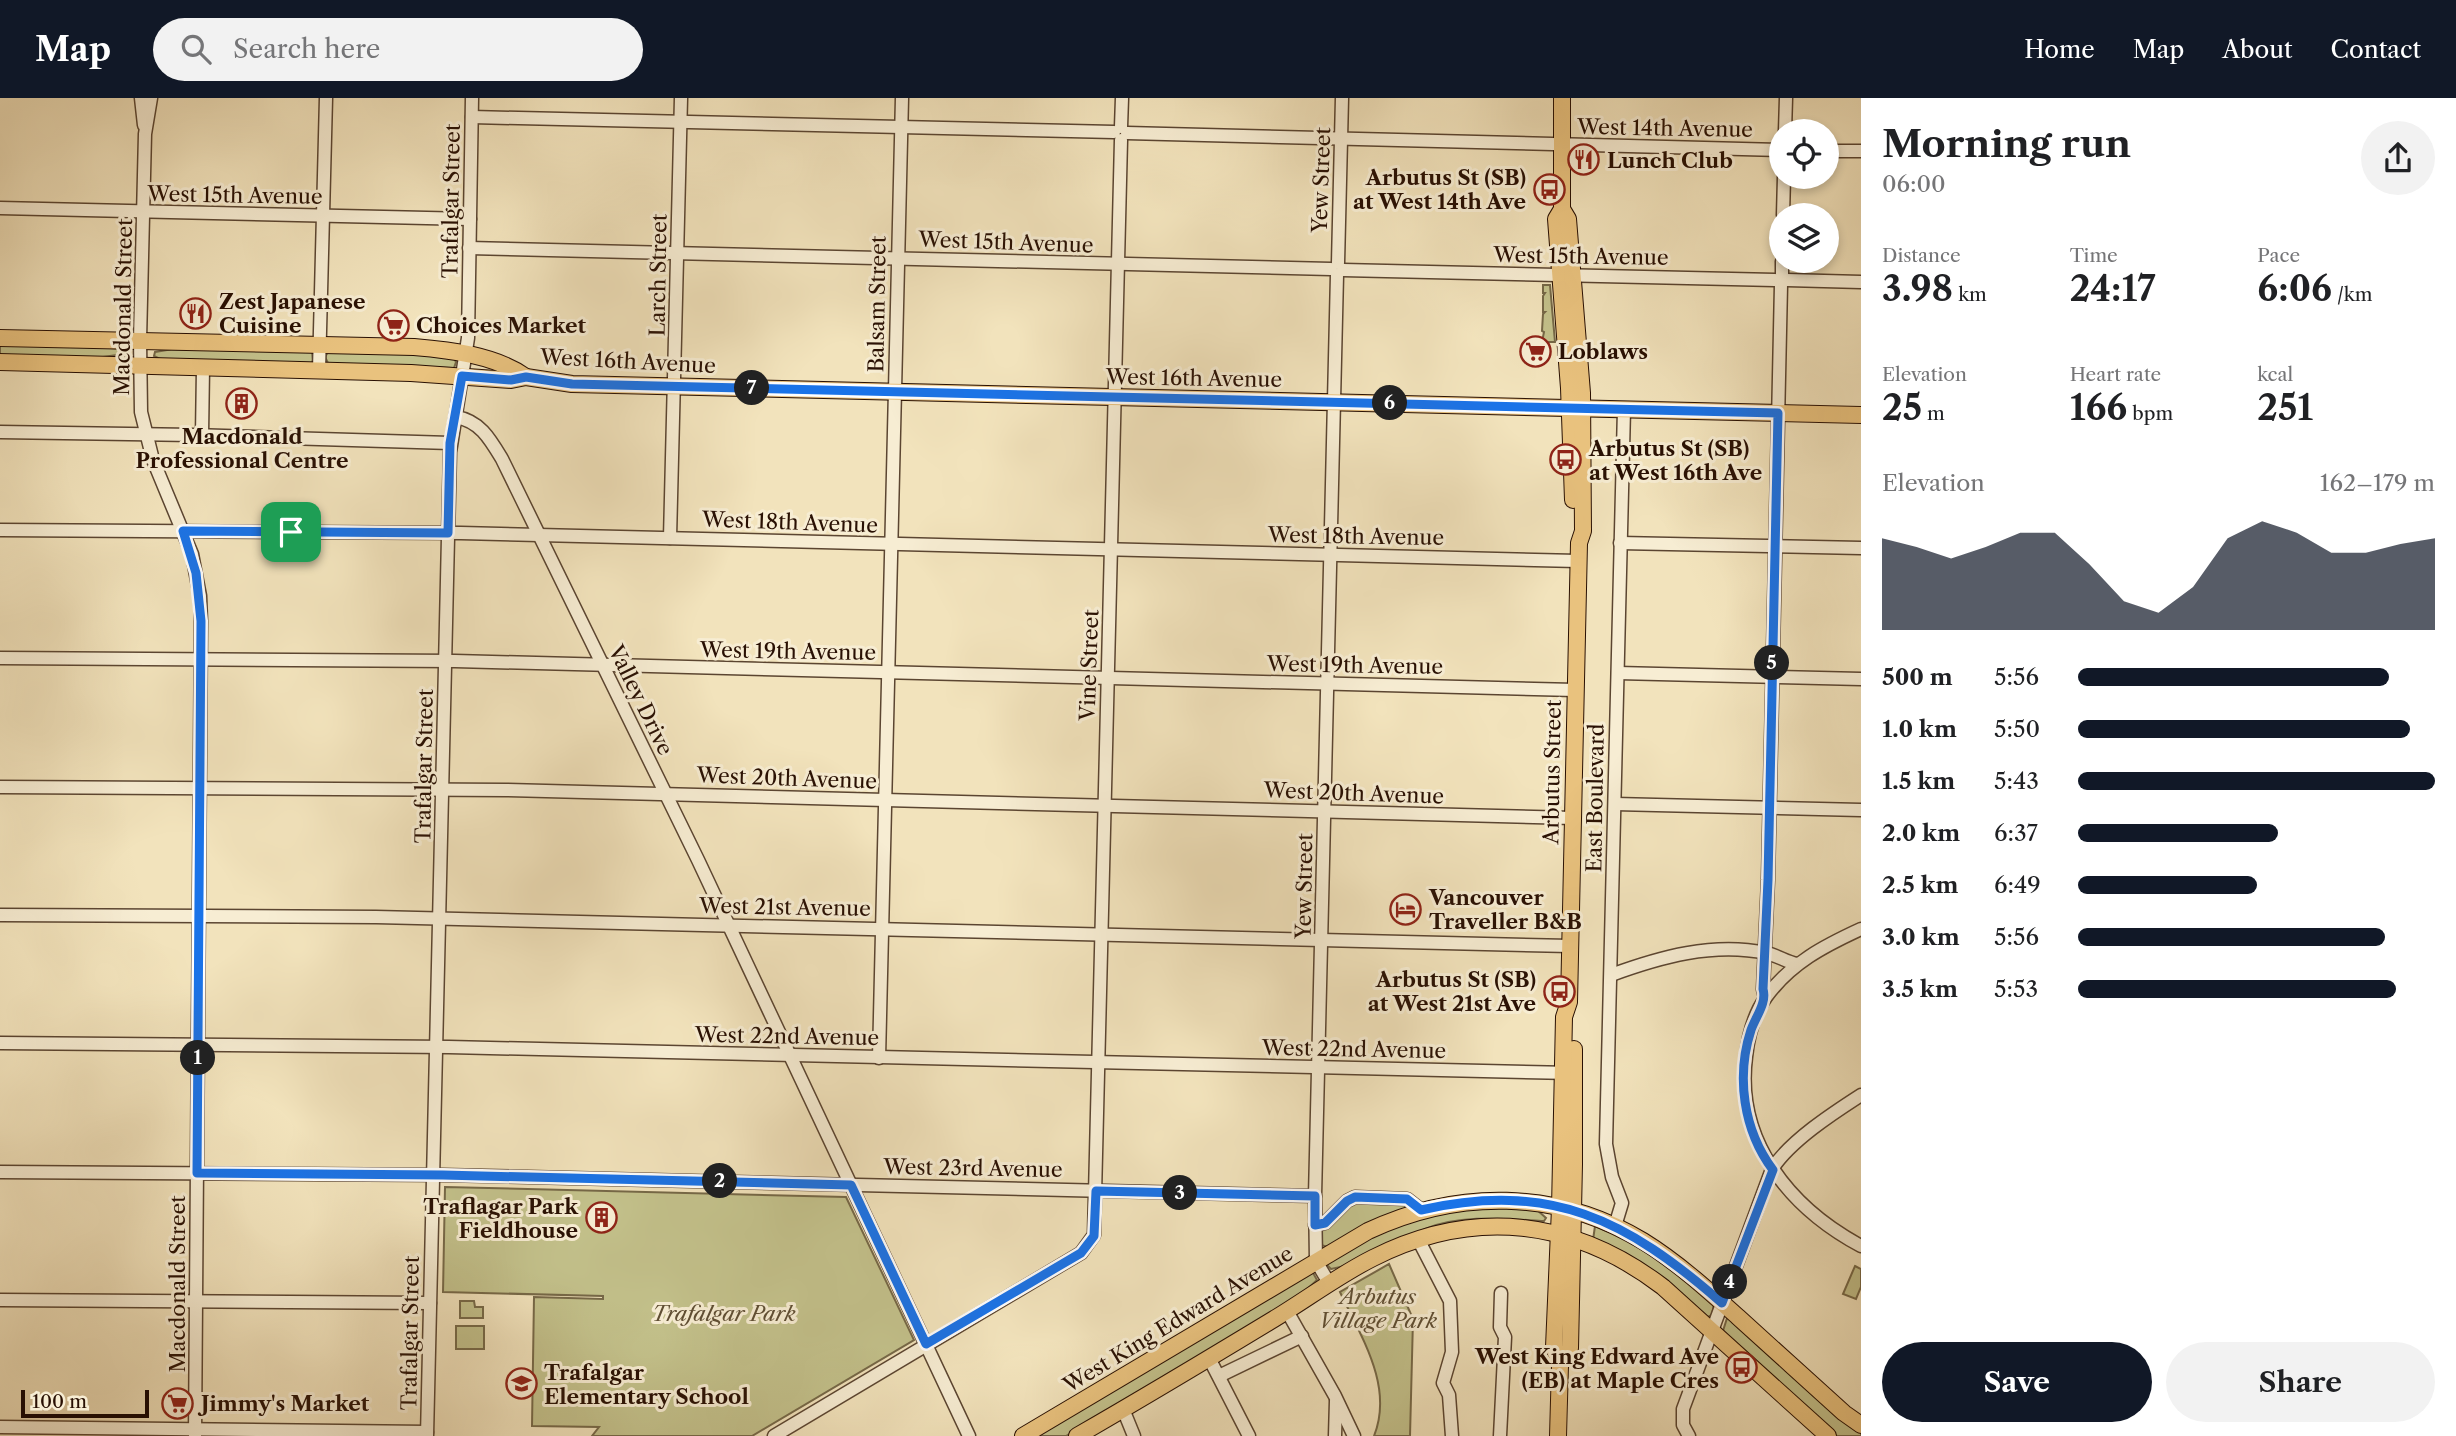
<!DOCTYPE html>
<html lang="en">
<head>
<meta charset="utf-8">
<style>
	body { margin:0; font-family:"Libre Caslon Text",serif; background:#f2f2f2; color:#202124; height:100vh; display:flex; flex-direction:column; font-size:26px; white-space:nowrap }
	* { box-sizing:border-box; margin:0 }
	p { font-size:23px; color:#757577 }
	.icon { flex:none; width:38px; height:38px; fill:none; stroke:currentColor; stroke-width:2; stroke-linecap:round; stroke-linejoin:round }
	.map { position:relative; flex:1; overflow:hidden }
	.details { display:flex; flex-direction:column; background:#fff; width:595px }
	.details>* { flex:none }
	.controls { position:absolute; left:1769px; top:21px; display:grid; gap:14px }
	.controls a { display:grid; place-items:center; width:70px; height:70px; border-radius:50%; background:#fff; box-shadow:0 4px 10px #0003; font-size:35px }
	.scale { position:absolute; left:21px; bottom:18px; width:128px; box-sizing:border-box; padding-left:7px; border:4px solid #291003; border-top:0; font-size:19px; line-height:24px; white-space:nowrap; color:#291003; -webkit-text-stroke:5px #f7edd3; paint-order:stroke }
	.pin { position:absolute; display:grid; place-items:center; width:60px; height:60px; color:#fff; margin:-30px; border-radius:14px; box-shadow:0 4px 10px #0006 }
	.km { position:absolute; width:35px; height:35px; margin:-18px; border-radius:50%; background:#222; color:#fff; font-size:19px; line-height:35px; text-align:center }
	.round { display:grid; place-items:center; flex:none; width:74px; height:74px; border-radius:37px; background:#f2f2f2 }
	.summary { display:flex; align-items:center; justify-content:space-between; height:119px; padding:0 21px }
	h1 { font-size:38px; font-weight:700; line-height:52px }
	.metrics { display:grid; grid-template-columns:repeat(3,1fr); gap:10px; height:119px; padding:7px 21px }
	.metrics div { display:grid; align-content:center }
	.metrics b { font-size:35px; font-weight:700 }
	.metrics small { font-size:19px; font-weight:400 }
	.metrics p { font-size:19px }
	.chart { height:196px; padding:14px 21px }
	.chart p { display:flex; justify-content:space-between }
	.chart svg { width:100%; height:126px; margin-top:7px; fill:#111827; opacity:.7 }
	.action { display:flex; gap:14px; margin-top:auto; padding:14px 21px }
	.action a { flex:1; height:80px; border-radius:42px; background:#111827; color:#fff; font-size:28px; font-weight:700; line-height:80px; text-align:center }
	.action a+a { background:#f2f2f2; color:#202124 }
	ul { padding:0 21px; list-style:none; font-size:23px }
	li { display:grid; grid-template-columns:112px 84px 1fr; align-items:center; height:52px }
	li i { height:18px; border-radius:9px; background:#111827 }
	header { display:flex; align-items:center; gap:42px; box-sizing:border-box; height:98px; padding:0 35px; background:#111827; color:#fff }
	header strong { font-size:33px }
	nav { display:flex; gap:38px; margin-inline-start:auto; font-size:24px }
	.search { width:490px; height:63px; background:#f2f2f2; display:flex; align-items:center; gap:18px; box-sizing:border-box; padding:0 24px; border-radius:38px; color:#757577; font-size:26px }
	main { display:flex; flex:1; min-height:0 }
	.map>svg:first-child { display:block }
</style>
</head>
<body>
<header>
<strong>Map</strong>
<div class="search"><svg class="icon" aria-label="search" viewBox="0 0 24 24"><circle cx="10" cy="10" r="6"/><path d="M15 15l6 6"/></svg>Search here</div>
<nav><a>Home</a><a>Map</a><a>About</a><a>Contact</a></nav>
</header>
<main>
<div class="map">
<svg width="1861" height="1338" viewBox="0 0 1861 1338">
	<rect width="100%" height="100%" fill="#f2e3bc"/>
	<filter id="stains"><feTurbulence type="fractalNoise" baseFrequency=".00286" numOctaves="4"/><feColorMatrix values="0 0 0 0 .2 0 0 0 0 .09 0 0 0 0 .02 0 0 0 .5 -.17"/></filter>
	<radialGradient id="worn" r=".72"><stop offset=".6" stop-color="#630" stop-opacity="0"/><stop offset="1" stop-color="#630" stop-opacity=".3"/></radialGradient>
	<g fill="#c3c18b" stroke="#766847" stroke-width="2">
		<polygon points="1543,187 1550,187 1555,244 1542,244 1544,234 1542,233 1543,216 1545,214 1543,214 1543,198 1545,195 1543,195"/>
		<polygon points="0,243 125,251 127,253 124,256 103,259 0,260"/>
		<polygon points="173,251 312,253 313,262 312,265 162,262 154,258 155,254"/>
		<polygon points="421,253 454,260 456,264 454,270 329,267 325,259 328,254"/>
		<polygon points="445,1089 846,1099 914,1242 752,1338 592,1338 599,1329 532,1328 534,1199 603,1201 603,1198 443,1194"/>
		<polygon points="1402,1103 1412,1108 1328,1149 1321,1147 1321,1134 1350,1105"/>
		<path d="M1462,1108L1536,1111L1546,1120L1544,1123C1506,1121 1461,1116 1425,1131C1394,1145 1365,1165 1331,1171L1327,1167V1165L1376,1134Z"/>
		<path d="M1595,1128C1639,1146 1679,1174 1714,1206L1712,1217L1708,1219L1593,1142Z"/>
		<path d="M1389,1166L1413,1221L1410,1338H1374C1394,1288 1361,1239 1340,1194Z"/>
		<polygon points="1855,1168 1861,1171 1861,1189 1856,1201 1843,1196"/>
		<polygon points="1312,1173 1317,1182 1301,1197 1066,1338 1031,1338"/>
		<polygon points="460,1203 474,1203 475,1209 483,1209 483,1220 460,1220"/>
		<polygon points="1728,1217 1861,1332 1861,1338 1837,1338 1722,1236"/>
		<rect x="456" y="1228" width="28" height="23"/>
	</g>
	<g fill="none" stroke-linecap="round" stroke-linejoin="round">
		<defs>
			<g id="minor">
				<polyline points="141,0 144,27"/>
				<polyline points="151,0 145,36 140,242 141,314 153,362 192,456 200,498 201,523 195,1338"/>
				<polyline points="472,19 1114,34"/>
				<polyline points="1121,29 1122,0"/>
				<polyline points="1785,33 1786,0"/>
				<polyline points="1127,35 1782,52"/>
				<polyline points="1827,53 1861,53"/>
				<polyline points="0,110 470,121"/>
				<polyline points="1783,117 1784,79"/>
				<polyline points="469,150 1331,171"/>
				<polyline points="1338,165 1342,0"/>
				<polyline points="1343,172 1775,182"/>
				<polyline points="1782,176 1782,163"/>
				<polyline points="1787,182 1861,184"/>
				<polyline points="319,272 326,0"/>
				<path d="M456,319C480,323 490,341 502,361L698,762L969,1338"/>
				<polyline points="0,334 193,337 450,345"/>
				<polyline points="202,337 203,270"/>
				<polyline points="0,432 461,435 1578,463"/>
				<polyline points="670,440 681,0"/>
				<polyline points="1620,445 1861,450"/>
				<polyline points="0,560 455,563 1575,592"/>
				<polyline points="1618,575 1861,581"/>
				<polyline points="0,689 506,692 1573,720"/>
				<polyline points="1615,706 1861,712"/>
				<polyline points="0,817 376,819 1570,848"/>
				<path d="M1861,831C1824,848 1791,865 1766,899C1754,916 1748,939 1746,959C1735,1043 1790,1110 1861,1148"/>
				<path d="M1611,877C1660,859 1713,844 1766,855C1777,857 1786,864 1797,866"/>
				<polyline points="1765,900 1763,891 1768,782 1781,187"/>
				<polyline points="0,945 449,949 1571,975"/>
				<polyline points="879,960 902,0"/>
				<polyline points="0,1074 443,1077 1315,1098"/>
				<polyline points="1315,1127 1325,1125 1347,1103 1355,1099 1407,1101 1421,1112"/>
				<polyline points="1615,1128 1622,1105 1612,1079 1606,1046 1624,311"/>
				<polyline points="1418,1141 1450,1203 1452,1254 1443,1285 1449,1297 1452,1338"/>
				<polyline points="1329,1185 1316,1163 1315,1098 1337,177"/>
				<polyline points="0,1202 430,1205"/>
				<polyline points="1287,1213 1335,1298 1354,1338"/>
				<polyline points="1209,1260 1249,1338"/>
				<polyline points="1219,1278 1302,1238"/>
				<polyline points="1123,1311 1134,1338"/>
				<polyline points="0,1329 427,1334"/>
				<polyline points="427,1338 450,354 468,240 472,0"/>
				<polyline points="774,1338 1081,1155 1094,1137 1121,42"/>
				<polyline points="1335,1338 1336,1303"/>
				<polyline points="1500,1338 1505,1239 1500,1229 1501,1195"/>
				<path d="M1689,1338L1683,1327V1311L1772,1071C1790,1043 1833,1015 1861,997"/>
			</g>
			<g id="major">
				<polyline points="1562,0 1562,111 1556,121 1569,290 1573,402"/>
				<path d="M0,240L414,249C450,252 495,257 526,279"/>
				<polyline points="0,264 411,275 511,282 526,279 572,286 1861,317"/>
				<polyline points="1560,1267 1570,1250 1574,1066 1574,951"/>
				<path d="M1023,1338L1368,1133C1457,1091 1557,1091 1643,1143C1677,1164 1708,1192 1738,1219C1773,1251 1809,1283 1844,1315L1861,1327"/>
				<path d="M1077,1338C1143,1300 1208,1261 1274,1221C1307,1201 1339,1177 1373,1160C1474,1109 1574,1121 1663,1189L1828,1338"/>
				<polyline points="1558,1338 1560,1267 1554,1249 1560,1110 1564,919 1569,904 1579,445 1583,433 1582,295 1568,121 1562,111"/>
			</g>
		</defs>
		<use href="#minor" stroke="#5b4531" stroke-width="15"/>
		<use href="#major" stroke="#291003" stroke-width="18"/>
		<use href="#minor" stroke="#f7edd3" stroke-width="12"/>
		<use href="#major" stroke="#e9c27e" stroke-width="16"/>
	</g>
	<g fill="none" stroke-linecap="round" stroke-linejoin="round">
		<defs>
			<path id="route" d="M462,278L511,282L526,279L572,286L1778,315L1768,782L1763,891C1767,905 1756,918 1751,932C1736,978 1743,1032 1773,1072L1722,1205C1626,1121 1551,1083 1421,1112L1407,1101L1355,1099L1347,1103L1325,1125L1315,1127V1098L1096,1093L1094,1138L1081,1155L926,1246L851,1087L443,1077L197,1075L201,523L196,475L183,433L448,435L450,345Z"/>
		</defs>
		<use href="#route" stroke="#fff" stroke-width="14"/>
		<use href="#route" stroke="#1a73e8" stroke-width="9"/>
	</g>
	<defs>
		<symbol id="restaurant-ring" viewBox="-11 -11 22 22"><circle r="9.5" fill="#f7edd3" stroke="#8f2418" stroke-width="1.5"/><path d="M-5-6h1v4h1v-4h1v4h1v-4h1v5L-1.5 .5V6h-2V.5L-5-1ZM5-6V6H3V1.5H1.5Q1.5-4 5-6Z" fill="#8f2418"/></symbol>
		<symbol id="bus-ring" viewBox="-11 -11 22 22"><circle r="9.5" fill="#f7edd3" stroke="#8f2418" stroke-width="1.5"/><path d="M-5-6H5V4H4V6H2V4H-2V6H-4V4H-5ZM-3.5-4V0h7V-4ZM-3.5 1.2v1.5H-2V1.2ZM2 1.2v1.5H3.5V1.2Z" fill="#8f2418"/></symbol>
		<symbol id="supermarket-ring" viewBox="-11 -11 22 22"><circle r="9.5" fill="#f7edd3" stroke="#8f2418" stroke-width="1.5"/><path d="M-6-5.5h2.5l.6 2H6L4.5 2H-2.5L-4.4-4H-6ZM-1.5 3.2a1.3 1.3 0 1 0 .1 0ZM3 3.2a1.3 1.3 0 1 0 .1 0Z" fill="#8f2418"/></symbol>
		<symbol id="building-ring" viewBox="-11 -11 22 22"><circle r="9.5" fill="#f7edd3" stroke="#8f2418" stroke-width="1.5"/><path d="M-4-6H4V6H1V3H-1V6H-4ZM-2.5-4.3h1.7v1.8h-1.7ZM.8-4.3h1.7v1.8H.8ZM-2.5-1h1.7V.8h-1.7ZM.8-1h1.7V.8H.8Z" fill="#8f2418"/></symbol>
		<symbol id="hotel-ring" viewBox="-11 -11 22 22"><circle r="9.5" fill="#f7edd3" stroke="#8f2418" stroke-width="1.5"/><path d="M-6-4.5h1.5V1H6V5H4.5V3h-9V5H-6ZM-4 0a1.8 1.8 0 1 1 3.6 0ZM.5 0V-2.5h3Q6-2.5 6 0Z" fill="#8f2418"/></symbol>
		<symbol id="school-ring" viewBox="-11 -11 22 22"><circle r="9.5" fill="#f7edd3" stroke="#8f2418" stroke-width="1.5"/><path d="M0-5L7-2L0 1L-7-2ZM-4 1L0 2.5L4 1V4Q0 6-4 4Z" fill="#8f2418"/></symbol>
	</defs>
	<g fill-rule="evenodd">
		<use href="#restaurant-ring" x="1566" y="44" width="35" height="35"/>
		<use href="#bus-ring" x="1532" y="74" width="35" height="35"/>
		<use href="#restaurant-ring" x="178" y="198" width="35" height="35"/>
		<use href="#supermarket-ring" x="376" y="210" width="35" height="35"/>
		<use href="#supermarket-ring" x="1518" y="236" width="35" height="35"/>
		<use href="#building-ring" x="224" y="288" width="35" height="35"/>
		<use href="#bus-ring" x="1548" y="344" width="35" height="35"/>
		<use href="#hotel-ring" x="1388" y="794" width="35" height="35"/>
		<use href="#bus-ring" x="1542" y="876" width="35" height="35"/>
		<use href="#building-ring" x="584" y="1102" width="35" height="35"/>
		<use href="#bus-ring" x="1724" y="1252" width="35" height="35"/>
		<use href="#school-ring" x="504" y="1268" width="35" height="35"/>
		<use href="#supermarket-ring" x="160" y="1288" width="35" height="35"/>
	</g>
	<g text-anchor="middle" dominant-baseline="central" stroke-width="6" stroke-linejoin="round" paint-order="stroke">
		<g font-size="21" fill="#291003" stroke="#f7edd3">
			<text transform="translate(1665 30) rotate(1)">West 14th Avenue</text>
			<text transform="translate(1321 82) rotate(-88)">Yew Street</text>
			<text transform="translate(235 97) rotate(1)">West 15th Avenue</text>
			<text transform="translate(451 103) rotate(-89)">Trafalgar Street</text>
			<text transform="translate(1006 144) rotate(2)">West 15th Avenue</text>
			<text transform="translate(1581 158) rotate(1)">West 15th Avenue</text>
			<text transform="translate(658 177) rotate(-89)">Larch Street</text>
			<text transform="translate(877 206) rotate(-89)">Balsam Street</text>
			<text transform="translate(123 209) rotate(-89)">Macdonald Street</text>
			<text transform="translate(628 263) rotate(3)">West 16th Avenue</text>
			<text transform="translate(1194 280) rotate(1)">West 16th Avenue</text>
			<text transform="translate(790 424) rotate(2)">West 18th Avenue</text>
			<text transform="translate(1356 438) rotate(1)">West 18th Avenue</text>
			<text transform="translate(788 553) rotate(1)">West 19th Avenue</text>
			<text transform="translate(1089 567) rotate(-88)">Vine Street</text>
			<text transform="translate(1355 567) rotate(1)">West 19th Avenue</text>
			<text transform="translate(641 602) rotate(64)">Valley Drive</text>
			<text transform="translate(424 668) rotate(-89)">Trafalgar Street</text>
			<text transform="translate(1552 674) rotate(-89)">Arbutus Street</text>
			<text transform="translate(787 680) rotate(2)">West 20th Avenue</text>
			<text transform="translate(1354 695) rotate(2)">West 20th Avenue</text>
			<text transform="translate(1595 700) rotate(-89)">East Boulevard</text>
			<text transform="translate(1304 788) rotate(-89)">Yew Street</text>
			<text transform="translate(785 809) rotate(1)">West 21st Avenue</text>
			<text transform="translate(787 938) rotate(1)">West 22nd Avenue</text>
			<text transform="translate(1354 951) rotate(1)">West 22nd Avenue</text>
			<text transform="translate(973 1070) rotate(1)">West 23rd Avenue</text>
			<text transform="translate(177 1186) rotate(-90)">Macdonald Street</text>
			<text transform="translate(1178 1221) rotate(-31)">West King Edward Avenue</text>
			<text transform="translate(410 1235) rotate(-89)">Trafalgar Street</text>
		</g>
		<g font-size="21" font-weight="bold" fill="#291003" stroke="#f7edd3" text-anchor="start">
			<text x="1607" y="62">Lunch Club</text>
			<text x="1526" y="79" text-anchor="end">Arbutus St (SB)<tspan x="1526" dy="24">at West 14th Ave</tspan></text>
			<text x="219" y="203">Zest Japanese<tspan x="219" dy="24">Cuisine</tspan></text>
			<text x="416" y="227">Choices Market</text>
			<text x="1558" y="253">Loblaws</text>
			<text x="242" y="338" text-anchor="middle">Macdonald<tspan x="242" dy="24">Professional Centre</tspan></text>
			<text x="1589" y="350">Arbutus St (SB)<tspan x="1589" dy="24">at West 16th Ave</tspan></text>
			<text x="1429" y="799">Vancouver<tspan x="1429" dy="24">Traveller B&amp;B</tspan></text>
			<text x="1536" y="881" text-anchor="end">Arbutus St (SB)<tspan x="1536" dy="24">at West 21st Ave</tspan></text>
			<text x="578" y="1108" text-anchor="end">Traflagar Park<tspan x="578" dy="24">Fieldhouse</tspan></text>
			<text x="1719" y="1258" text-anchor="end">West King Edward Ave<tspan x="1719" dy="24">(EB) at Maple Cres</tspan></text>
			<text x="544" y="1274">Trafalgar<tspan x="544" dy="24">Elementary School</tspan></text>
			<text x="201" y="1305">Jimmy's Market</text>
		</g>
		<g font-size="21" font-style="italic" fill="#5f4e33" stroke="#f7edd3">
			<text x="1378" y="1198">Arbutus<tspan x="1378" dy="24">Village Park</tspan></text>
			<text x="724" y="1215">Trafalgar Park</text>
		</g>
	</g>
	<rect width="100%" height="100%" filter="url(#stains)"/>
	<rect width="100%" height="100%" fill="url(#worn)"/>
</svg>
<div class="controls">
<a><svg class="icon" aria-label="locate" viewBox="0 0 24 24"><circle cx="12" cy="12" r="6"/><path d="M12 2v4M12 18v4M2 12h4M18 12h4"/></svg></a>
<a><svg class="icon" aria-label="layers" viewBox="0 0 24 24"><path d="M12 4l9 5-9 5-9-5zM3 14l9 5 9-5"/></svg></a>
</div>
<div class="scale">100 m</div>
<div class="pin" style="left:291px;top:434px;background:#1e9e55"><svg class="icon" aria-label="arrive" viewBox="0 0 24 24"><path d="M6 21V4h12l-3 4 3 4H6"/></svg></div>
<b class="km" style="left:198px;top:960px">1</b>
<b class="km" style="left:720px;top:1083px">2</b>
<b class="km" style="left:1180px;top:1095px">3</b>
<b class="km" style="left:1730px;top:1184px">4</b>
<b class="km" style="left:1772px;top:565px">5</b>
<b class="km" style="left:1390px;top:305px">6</b>
<b class="km" style="left:752px;top:290px">7</b>
</div>
<section class="details">
<div class="summary"><div><h1>Morning run</h1><p>06:00</p></div><a class="round"><svg class="icon" aria-label="share" viewBox="0 0 24 24"><path d="M12 15V3M7 8l5-5 5 5M5 13v7h14v-7"/></svg></a></div>
<div class="metrics">
<div><p>Distance</p><b>3.98<small> km</small></b></div>
<div><p>Time</p><b>24:17</b></div>
<div><p>Pace</p><b>6:06<small> /km</small></b></div>
</div>
<div class="metrics">
<div><p>Elevation</p><b>25<small> m</small></b></div>
<div><p>Heart rate</p><b>166<small> bpm</small></b></div>
<div><p>kcal</p><b>251</b></div>
</div>
<div class="chart"><p><span>Elevation</span>162–179 m</p>
<svg viewBox="0 0 160 44" preserveAspectRatio="none"><path d="M0 44V12L10 15L20 19L30 15L40 10L50 10L60 21L70 34L80 38L90 29L100 12L110 6L120 10L130 17L140 17L150 14L160 12V44z"/></svg>
</div>
<ul>
<li><b>500 m</b>5:56<i style="width:87%"></i></li>
<li><b>1.0 km</b>5:50<i style="width:93%"></i></li>
<li><b>1.5 km</b>5:43<i style="width:100%"></i></li>
<li><b>2.0 km</b>6:37<i style="width:56%"></i></li>
<li><b>2.5 km</b>6:49<i style="width:50%"></i></li>
<li><b>3.0 km</b>5:56<i style="width:86%"></i></li>
<li><b>3.5 km</b>5:53<i style="width:89%"></i></li>
</ul>
<div class="action"><a>Save</a><a>Share</a></div>
</section>
</main>
</body>
</html>
